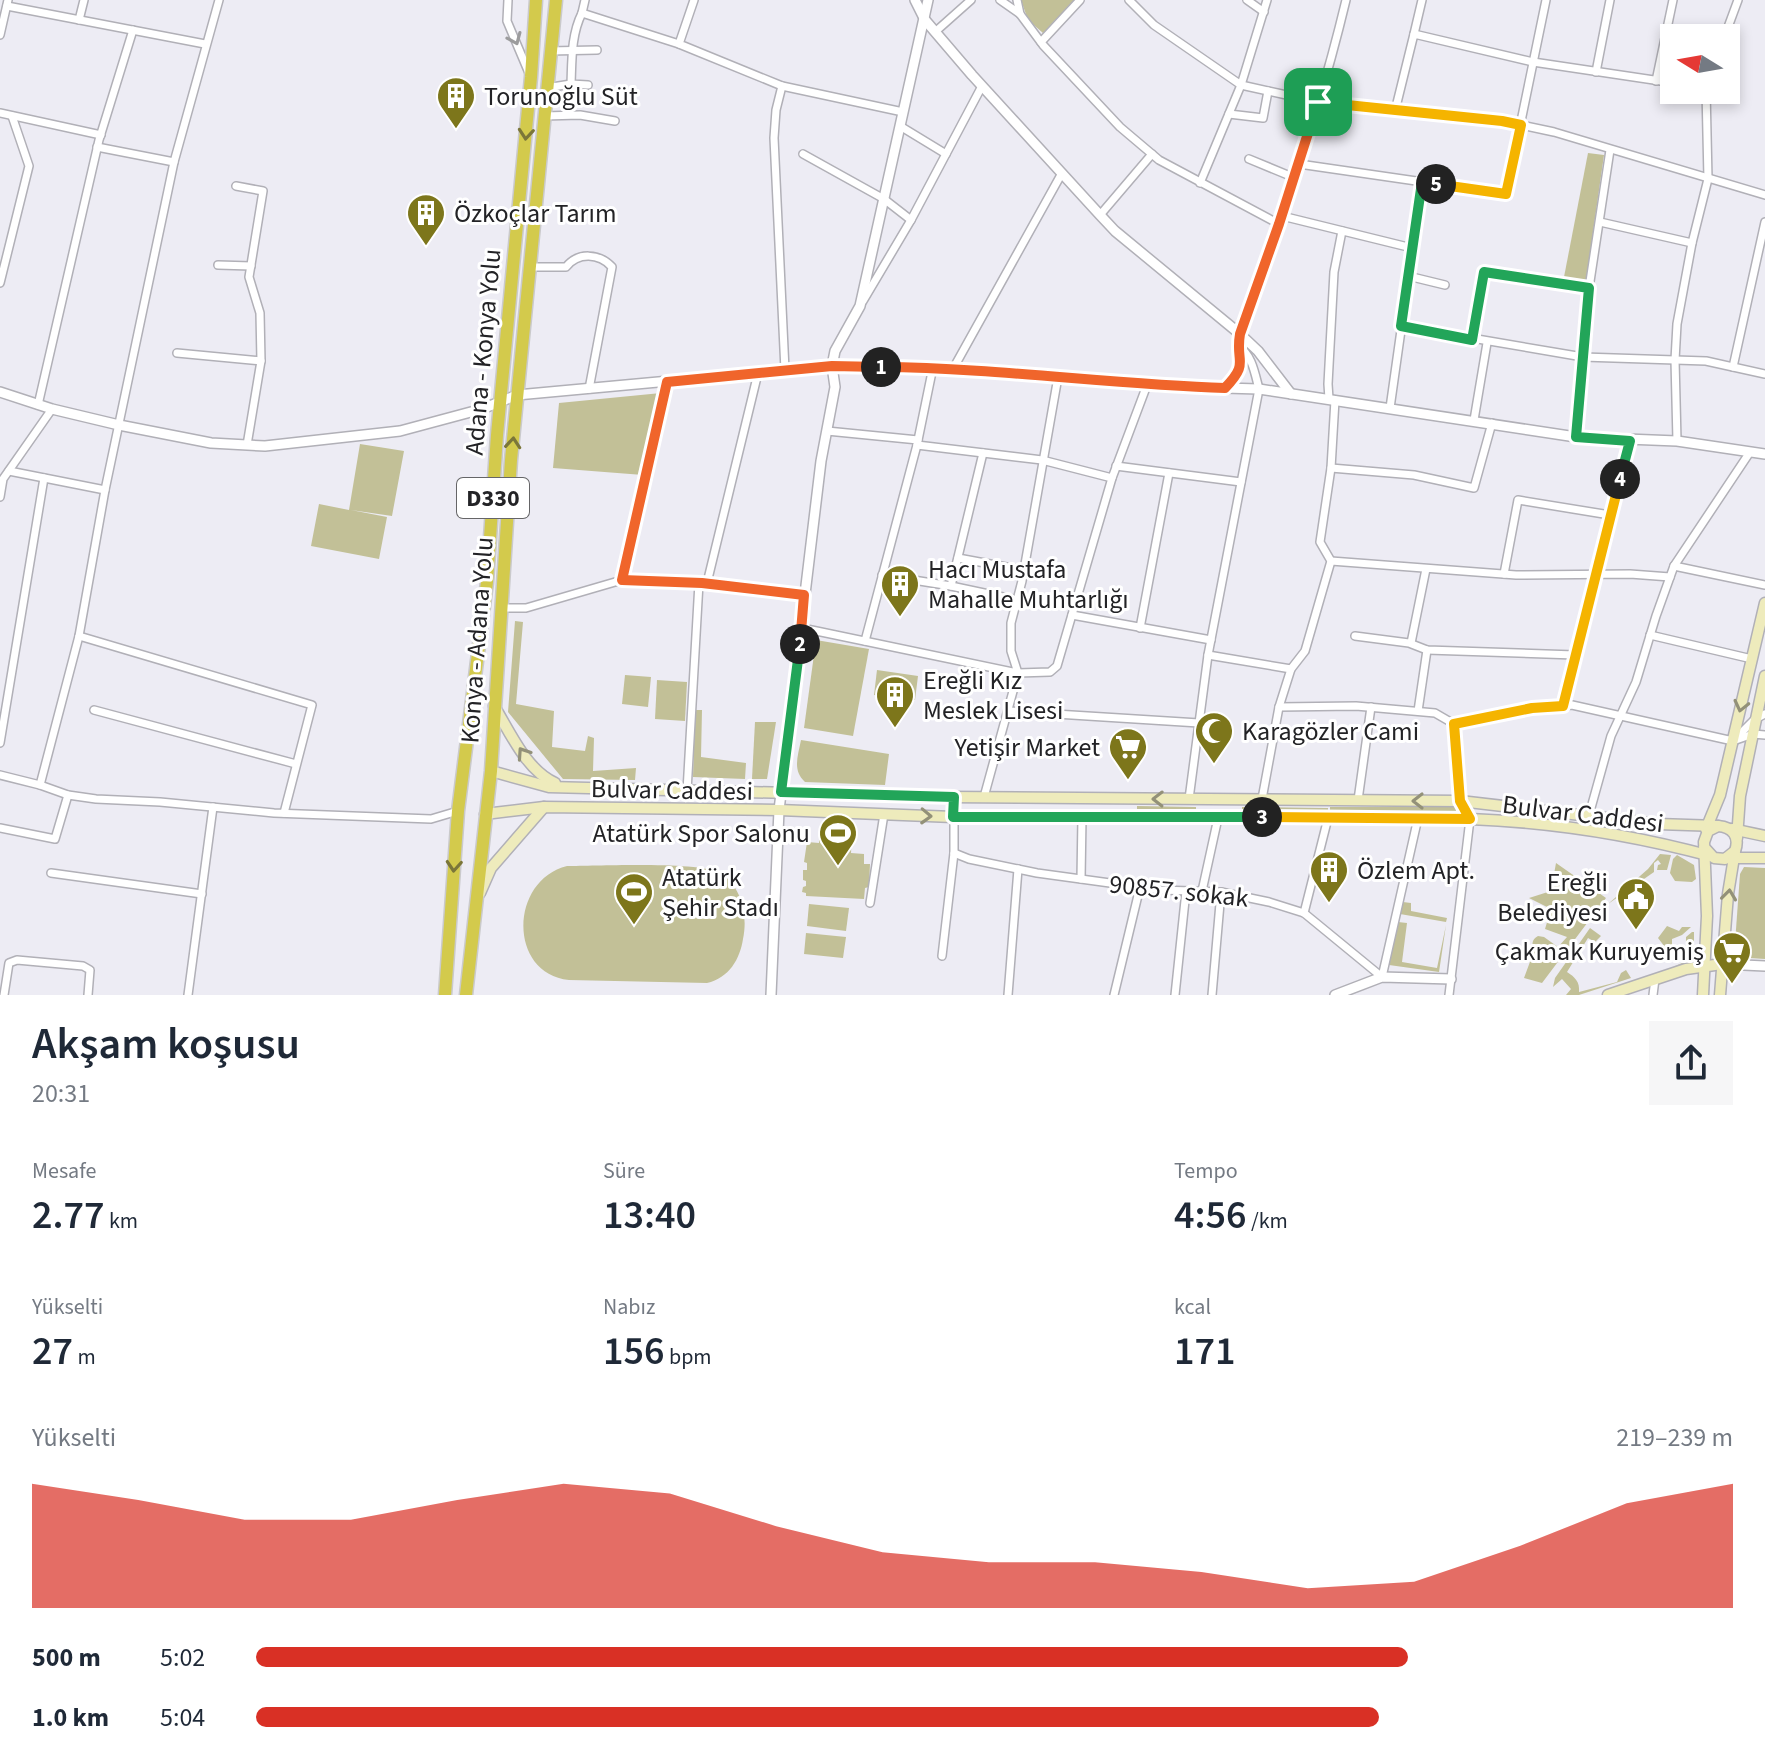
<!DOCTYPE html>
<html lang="tr">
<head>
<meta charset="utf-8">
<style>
	body { margin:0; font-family:"Source Sans 3",sans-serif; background:#f6f6f7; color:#1f2937; height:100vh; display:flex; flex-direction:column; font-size:30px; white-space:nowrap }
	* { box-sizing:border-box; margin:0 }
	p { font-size:26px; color:#747a83 }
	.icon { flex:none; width:44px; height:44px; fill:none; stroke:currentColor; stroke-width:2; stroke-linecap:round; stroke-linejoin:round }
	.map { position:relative; height:995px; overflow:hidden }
	.panel { display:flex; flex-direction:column; background:#fff; flex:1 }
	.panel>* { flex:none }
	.needle { width:52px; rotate:281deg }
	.tools { position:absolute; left:1660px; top:24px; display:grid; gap:16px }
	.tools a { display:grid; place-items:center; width:80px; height:80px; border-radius:0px; background:#fff; box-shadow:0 4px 12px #0003; font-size:40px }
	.pin { position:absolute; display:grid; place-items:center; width:68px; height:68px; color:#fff; margin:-34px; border-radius:16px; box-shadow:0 4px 12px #0006 }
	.km { position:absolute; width:40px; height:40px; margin:-20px; border-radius:50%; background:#222; color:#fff; font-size:22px; line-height:40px; text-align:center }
	.round { display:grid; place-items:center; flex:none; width:84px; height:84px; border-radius:0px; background:#f6f6f7 }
	.overview { display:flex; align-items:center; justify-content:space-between; height:136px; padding:0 32px }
	h1 { font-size:44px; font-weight:600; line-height:60px }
	.stats { display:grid; grid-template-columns:repeat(3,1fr); gap:12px; height:136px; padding:8px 32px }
	.stats div { display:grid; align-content:center }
	.stats b { font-size:40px; font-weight:600 }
	.stats small { font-size:22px; font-weight:400 }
	.stats p { font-size:22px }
	.chart { height:224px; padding:16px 32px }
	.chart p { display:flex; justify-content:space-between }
	.chart svg { width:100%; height:144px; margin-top:8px; fill:#d93025; opacity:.7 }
	ul { padding:0 32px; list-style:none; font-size:26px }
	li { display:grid; grid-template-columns:128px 96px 1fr; align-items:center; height:60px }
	li i { height:20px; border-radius:10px; background:#d93025 }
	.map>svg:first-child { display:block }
</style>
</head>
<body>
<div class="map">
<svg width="1765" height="995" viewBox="0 0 1765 995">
	<rect width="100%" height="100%" fill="#edecf4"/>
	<g fill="#c2c097">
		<polygon points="1021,0 1074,0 1043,33 1028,20"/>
		<polygon points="1588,153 1604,155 1586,282 1564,277"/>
		<polygon points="661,393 643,475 553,468 559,403"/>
		<polygon points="360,444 404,451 392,516 351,510 387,517 379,559 311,546 319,504 349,510"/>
		<polygon points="515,621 523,622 516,704 554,711 552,747 585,751 588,736 594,738 593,771 636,768 635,780 563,779 508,712"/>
		<polygon points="816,640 869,649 853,736 804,728"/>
		<polygon points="877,670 918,676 915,700 874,695"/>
		<polygon points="625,675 651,677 648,707 622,704"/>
		<polygon points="657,680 687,682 685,721 655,719"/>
		<polygon points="695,710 702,710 701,757 746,763 745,779 693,777"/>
		<polygon points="755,722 776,722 767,779 752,779"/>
		<path d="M801,740L889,754L885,785L805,782C792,770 798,756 801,740Z"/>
		<polygon points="1137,806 1196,807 1196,811 1137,811"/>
		<polygon points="1242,807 1328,808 1328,812 1242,812"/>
		<rect x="1330" y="807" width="127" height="5"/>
		<polygon points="819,832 852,834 851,853 864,854 864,864 870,864 869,887 865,888 864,899 806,896 806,893 802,892 803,887 806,886 806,881 803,880 803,870 807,870 807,863 804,862 807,842 819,843"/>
		<polygon points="1660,854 1671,855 1667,870 1657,870 1658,865 1661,864 1658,860 1654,863 1654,872 1608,904 1648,869"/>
		<polygon points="1677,855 1694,865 1696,879 1692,882 1675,881 1670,873 1673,859"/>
		<path d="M1556,863L1606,898L1542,983L1524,978L1534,951C1532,944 1531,940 1538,936L1544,937L1558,947L1567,937L1545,929L1551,909L1529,898L1551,891Z"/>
		<path d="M567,866C597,866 699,861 720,873C742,886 748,916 743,939C740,959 729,978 707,983L569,980C507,973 510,880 567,866Z"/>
		<polygon points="1744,867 1765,868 1765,959 1734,957 1740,874"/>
		<polygon points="1403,902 1411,903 1411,911 1447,918 1446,922 1400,914"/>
		<polygon points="809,904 849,908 846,931 807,926"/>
		<polygon points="1398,922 1407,923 1402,962 1437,968 1446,925 1439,972 1389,965"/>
		<polygon points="1667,926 1679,931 1682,927 1691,927 1682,935 1672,939 1672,947 1668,951 1658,938"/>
		<path d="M1590,928L1601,936L1595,942L1588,938L1567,972C1575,977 1580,982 1579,992L1617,982L1621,973L1626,970L1631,978L1579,995H1566L1571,989L1562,979L1553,987L1555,978Z"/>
		<polygon points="1692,932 1694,932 1694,960 1673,967 1689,960 1686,953 1675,961 1670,957 1675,951 1686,948 1686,937"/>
		<polygon points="806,933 846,937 843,958 804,954"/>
	</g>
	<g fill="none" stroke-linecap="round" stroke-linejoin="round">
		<defs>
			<g id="minor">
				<polyline points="508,0 507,21 529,73"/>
				<polyline points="585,0 582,13 679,44"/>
				<polyline points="694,0 679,44 782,86 903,112"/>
				<polyline points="1000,0 1020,14"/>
				<polyline points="1017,0 1020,14 1043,45 1120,127 1159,160 1279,224"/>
				<polyline points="1129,0 1154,25 1241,85 1318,102 1502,121 1554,132 1765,195"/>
				<polyline points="1247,0 1264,12"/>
				<polyline points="7,6 205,44"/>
				<path d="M582,13C571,35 572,60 571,84L588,85"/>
				<polyline points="79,20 84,0"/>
				<polyline points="935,32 971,0"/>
				<polyline points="1414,34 1422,0"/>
				<polyline points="0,35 8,0"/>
				<polyline points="1724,38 1738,0"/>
				<polyline points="1041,42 1080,0"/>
				<polyline points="549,51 597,50"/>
				<polyline points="1596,72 1610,0"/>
				<polyline points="1656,81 1673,0"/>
				<polyline points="782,86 776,110 774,138 785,370"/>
				<polyline points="546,88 571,84"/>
				<polyline points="1395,111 1414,34 1533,62 1674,83"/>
				<polyline points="0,113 101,135"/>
				<polyline points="1229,114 1263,118 1268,91"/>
				<polyline points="544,116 580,115 615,121"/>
				<polyline points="900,126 946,154"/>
				<polyline points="97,147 174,162"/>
				<polyline points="803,154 884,199 911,220"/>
				<polyline points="1249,159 1295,178"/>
				<polyline points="1299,164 1506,194 1546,0"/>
				<polyline points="1200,183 1241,85 1267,0"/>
				<polyline points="236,186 263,191 249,277 260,313 261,361 247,445"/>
				<polyline points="1100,215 1152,154"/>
				<polyline points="1282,216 1412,248"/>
				<polyline points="1600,222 1692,243 1677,324 1675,360 1677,441"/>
				<polyline points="1692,243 1708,179 1706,90"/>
				<polyline points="218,265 251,266"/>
				<path d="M530,267H566C578,252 599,253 612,267L589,389"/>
				<polyline points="1408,276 1445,285"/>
				<polyline points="0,283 29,166 12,116"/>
				<polyline points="863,301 911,220 982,86"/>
				<polyline points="1401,326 1583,357 1706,361 1765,374"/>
				<path d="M1240,334C1281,225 1319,113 1346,0"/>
				<polyline points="1472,340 1484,272 1589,288"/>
				<polyline points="177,353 261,361"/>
				<polyline points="1733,367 1765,222"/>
				<polyline points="953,369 1062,173"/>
				<polyline points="1329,399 1328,384 1334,272 1342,231"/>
				<polyline points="38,405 99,140 133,30"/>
				<polyline points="1390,408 1422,182"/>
				<polyline points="1474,420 1487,343"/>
				<polyline points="827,431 918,440"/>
				<polyline points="1576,437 1589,288 1610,150"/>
				<polyline points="917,445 1042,460 1112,478"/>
				<polyline points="1116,466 1241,482"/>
				<polyline points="1331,468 1414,475 1474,488 1492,423"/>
				<polyline points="9,471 105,490"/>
				<polyline points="0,497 3,479 52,409"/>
				<polyline points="958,558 1023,570"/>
				<polyline points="1331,561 1516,575 1630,574 1670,577"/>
				<polyline points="1674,566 1765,585"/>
				<polyline points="1504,574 1518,500 1610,515"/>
				<polyline points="882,575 951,586 1017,600"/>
				<polyline points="622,580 667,382"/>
				<polyline points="707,583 758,373"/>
				<polyline points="951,586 983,453"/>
				<polyline points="502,608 526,608 622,580 702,583 804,595"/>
				<polyline points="1072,615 1211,640"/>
				<polyline points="802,628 1018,673 1011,651 1011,623 1022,581 1058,377"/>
				<polyline points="1140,628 1169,473"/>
				<polyline points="1650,635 1752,659"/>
				<polyline points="79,636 312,705 284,813"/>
				<polyline points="1355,636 1409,643 1427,650 1575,655 1563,706"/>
				<polyline points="865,641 917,445 933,367"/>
				<polyline points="1411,643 1426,569"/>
				<polyline points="1208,655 1291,669"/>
				<polyline points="1575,655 1630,441"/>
				<polyline points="1279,707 1356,706 1435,713 1454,724 1532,708 1572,705 1733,741 1753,734 1765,735"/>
				<polyline points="94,710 296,764"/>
				<polyline points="1009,711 1199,723"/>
				<polyline points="1418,711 1427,650"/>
				<polyline points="1734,740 1755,719 1765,714"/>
				<polyline points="0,743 44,478"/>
				<polyline points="0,775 40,785 68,795 96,799 160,802 274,813 431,819 458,811"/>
				<polyline points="40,785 79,636 105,490 174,162 219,0"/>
				<polyline points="687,791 699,583"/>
				<polyline points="984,797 1018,673 1050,672 1057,666 1112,478 1147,385"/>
				<path d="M1189,799L1208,655L1259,389C1255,374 1252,354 1238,346"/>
				<polyline points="1262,799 1279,707 1291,669 1305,651 1331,561 1320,542 1331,468 1335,400"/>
				<polyline points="1358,800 1371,707"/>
				<polyline points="1589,815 1611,736 1636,682 1656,616 1674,566 1750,452"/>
				<polyline points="0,828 55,839 68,795"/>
				<polyline points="954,853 969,859 1037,873 1161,890 1221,892 1269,902 1304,913 1382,977 1418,818"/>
				<polyline points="51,873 202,894"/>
				<polyline points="1081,879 1082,817"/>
				<polyline points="1202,891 1218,818"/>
				<polyline points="870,903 884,814"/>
				<polyline points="1304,913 1328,818"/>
				<polyline points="942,956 954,853 954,797"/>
				<polyline points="4,995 9,963 17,960 83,966 90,970 88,995"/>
				<polyline points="188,995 213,807"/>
				<polyline points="1008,995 1018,869"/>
				<polyline points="1114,995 1140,887"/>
				<polyline points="1175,995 1186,891"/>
				<polyline points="1212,995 1221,892"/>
				<polyline points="1449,995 1470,819 1460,801 1454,724"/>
				<polyline points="1653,995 1655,979"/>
			</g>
			<g id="tertiary">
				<polyline points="915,0 925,20 972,75 1100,215 1115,231 1240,334 1258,351 1291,394"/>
				<path d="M1225,388C1250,362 1235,363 1240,334"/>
				<polyline points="0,392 52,409 119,425 211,443 265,446 400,431 482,409 517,395 832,366 938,367 1156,386 1259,389 1576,437 1677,441 1765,454"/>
				<polyline points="1722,964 1765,966"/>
				<polyline points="771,995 779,810 821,461 835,387 832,366 835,351 860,306 928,0"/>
				<polyline points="1335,995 1382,977 1451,979"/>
			</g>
			<g id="secondary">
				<path d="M494,706C510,732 526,770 555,783"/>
				<polyline points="491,771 549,787 948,797 1460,801 1658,824 1718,826"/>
				<path d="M485,814L544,807L779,810L953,817L1470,819C1551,822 1633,835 1711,856"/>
				<polyline points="1706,829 1720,795 1765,603"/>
				<polyline points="1732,829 1765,836"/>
				<polyline points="1737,838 1740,796 1765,676"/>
				<polyline points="1730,858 1765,858"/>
				<polyline points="480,893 491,868 544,807"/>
				<polyline points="1608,995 1686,969 1722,964"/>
				<path d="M1703,995L1707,916L1704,842L1708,831L1718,826C1733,827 1740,837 1735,851L1725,859L1714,858L1704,847"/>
				<polyline points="1720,995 1728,894 1735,851"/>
			</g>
			<g id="trunk">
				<polyline points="445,995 458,811 487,582 497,435 531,77 536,0"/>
				<polyline points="466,995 491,771 511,460 556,0"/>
			</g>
		</defs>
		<use href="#minor" stroke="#b1b0b7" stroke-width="10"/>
		<use href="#tertiary" stroke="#b1b0b7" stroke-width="12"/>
		<use href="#secondary" stroke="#b1b0b7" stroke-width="13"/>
		<use href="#trunk" stroke="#cacacb" stroke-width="15"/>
		<use href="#minor" stroke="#fff" stroke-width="7"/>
		<use href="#tertiary" stroke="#fff" stroke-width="9"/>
		<use href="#secondary" stroke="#eeebbc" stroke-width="10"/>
		<use href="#trunk" stroke="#d3ca4c" stroke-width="12"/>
	</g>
	<defs><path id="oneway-chevron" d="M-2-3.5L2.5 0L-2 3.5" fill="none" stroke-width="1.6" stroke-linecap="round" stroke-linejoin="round" transform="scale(2)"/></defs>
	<use stroke="#9c9c9d" href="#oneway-chevron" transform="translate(515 39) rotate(67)"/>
	<g stroke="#7b7639">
		<use href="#oneway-chevron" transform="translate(526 134) rotate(95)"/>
		<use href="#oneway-chevron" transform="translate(513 443) rotate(-85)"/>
		<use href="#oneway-chevron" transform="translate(454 866) rotate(94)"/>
	</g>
	<g stroke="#939178">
		<use href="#oneway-chevron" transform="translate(1741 706) rotate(103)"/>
		<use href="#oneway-chevron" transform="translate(523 753) rotate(-124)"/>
		<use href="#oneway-chevron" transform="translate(1158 799) rotate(-179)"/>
		<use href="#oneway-chevron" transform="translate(1418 801) rotate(-180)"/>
		<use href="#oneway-chevron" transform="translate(926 816) rotate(2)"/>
		<use href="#oneway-chevron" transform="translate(1729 895) rotate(-83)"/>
	</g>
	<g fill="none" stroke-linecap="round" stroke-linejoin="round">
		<defs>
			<path id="split-1" d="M881,367C996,368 1110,384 1225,388C1250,362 1235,363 1240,334L1279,224L1318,102"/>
			<polyline id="split-2" points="800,644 804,595 702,583 622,580 667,382 832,366 881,367"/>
			<polyline id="split-3" points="800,644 781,792 954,797 953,817 1262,817"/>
			<polyline id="split-4" points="1262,817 1470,819 1460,801 1454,724 1532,708 1563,706 1620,479"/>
			<polyline id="split-5" points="1436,184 1422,182 1401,326 1472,340 1484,272 1589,288 1576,437 1630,441 1620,479"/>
			<polyline id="split-6" points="1318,102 1502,121 1521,125 1506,194 1436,184"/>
		</defs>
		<use href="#split-1" stroke="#fff" stroke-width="16"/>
		<use href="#split-2" stroke="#fff" stroke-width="16"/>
		<use href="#split-3" stroke="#fff" stroke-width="16"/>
		<use href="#split-4" stroke="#fff" stroke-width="16"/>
		<use href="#split-5" stroke="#fff" stroke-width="16"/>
		<use href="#split-6" stroke="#fff" stroke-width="16"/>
		<use href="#split-1" stroke="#f0652b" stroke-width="10"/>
		<use href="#split-2" stroke="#f0652b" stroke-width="10"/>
		<use href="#split-3" stroke="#22a559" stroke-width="10"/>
		<use href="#split-4" stroke="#f5b400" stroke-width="10"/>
		<use href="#split-5" stroke="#22a559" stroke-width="10"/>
		<use href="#split-6" stroke="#f5b400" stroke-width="10"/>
	</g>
	<defs>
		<symbol id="building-pin" viewBox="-11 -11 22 30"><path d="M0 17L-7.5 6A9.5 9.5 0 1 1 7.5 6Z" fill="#7d761b" stroke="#fff"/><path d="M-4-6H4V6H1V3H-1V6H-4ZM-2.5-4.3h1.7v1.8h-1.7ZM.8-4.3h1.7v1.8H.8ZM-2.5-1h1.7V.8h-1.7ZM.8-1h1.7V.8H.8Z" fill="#fff"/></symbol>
		<symbol id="mosque-pin" viewBox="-11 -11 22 30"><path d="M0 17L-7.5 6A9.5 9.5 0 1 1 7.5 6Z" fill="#7d761b" stroke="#fff"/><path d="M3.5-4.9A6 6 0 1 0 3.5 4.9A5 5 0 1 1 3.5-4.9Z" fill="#fff"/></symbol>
		<symbol id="supermarket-pin" viewBox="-11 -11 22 30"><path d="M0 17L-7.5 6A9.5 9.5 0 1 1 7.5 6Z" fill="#7d761b" stroke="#fff"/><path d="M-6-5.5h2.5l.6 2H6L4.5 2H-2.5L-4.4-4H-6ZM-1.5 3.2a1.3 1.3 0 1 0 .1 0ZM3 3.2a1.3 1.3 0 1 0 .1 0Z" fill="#fff"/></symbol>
		<symbol id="stadium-pin" viewBox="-11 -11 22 30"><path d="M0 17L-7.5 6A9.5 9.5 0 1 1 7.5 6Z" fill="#7d761b" stroke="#fff"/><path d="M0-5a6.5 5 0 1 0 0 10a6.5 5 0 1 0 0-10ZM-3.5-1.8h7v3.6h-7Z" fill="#fff"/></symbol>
		<symbol id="civic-pin" viewBox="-11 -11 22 30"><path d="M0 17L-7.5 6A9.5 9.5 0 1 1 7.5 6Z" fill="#7d761b" stroke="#fff"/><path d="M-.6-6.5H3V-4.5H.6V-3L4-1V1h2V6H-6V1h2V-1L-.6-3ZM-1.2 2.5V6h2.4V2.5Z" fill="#fff"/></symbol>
	</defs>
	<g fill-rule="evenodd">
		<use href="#building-pin" x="434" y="74" width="44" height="60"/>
		<use href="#building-pin" x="404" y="191" width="44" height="60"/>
		<use href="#building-pin" x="878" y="562" width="44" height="60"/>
		<use href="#building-pin" x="873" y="673" width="44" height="60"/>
		<use href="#mosque-pin" x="1192" y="709" width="44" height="60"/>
		<use href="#supermarket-pin" x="1106" y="725" width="44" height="60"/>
		<use href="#stadium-pin" x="816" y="811" width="44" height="60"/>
		<use href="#building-pin" x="1307" y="848" width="44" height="60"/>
		<use href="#stadium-pin" x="612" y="870" width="44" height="60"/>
		<use href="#civic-pin" x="1614" y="875" width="44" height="60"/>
		<use href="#supermarket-pin" x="1710" y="929" width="44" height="60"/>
	</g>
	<g text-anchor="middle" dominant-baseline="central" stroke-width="6" stroke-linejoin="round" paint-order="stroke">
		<rect fill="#fff" stroke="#656567" stroke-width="2" x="457" y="478" width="72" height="40" rx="6"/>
		<g font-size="24" font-weight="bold" fill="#232326">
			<text x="493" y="498">D330</text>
		</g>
		<g font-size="26" fill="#232326" stroke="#fff" text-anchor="start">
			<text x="484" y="96">Torunoğlu Süt</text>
			<text x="454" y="213">Özkoçlar Tarım</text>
			<text x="928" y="569">Hacı Mustafa<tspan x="928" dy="30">Mahalle Muhtarlığı</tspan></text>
			<text x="923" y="680">Ereğli Kız<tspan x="923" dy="30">Meslek Lisesi</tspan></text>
			<text x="1242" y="731">Karagözler Cami</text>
			<text x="1100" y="747" text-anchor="end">Yetişir Market</text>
			<text x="810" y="833" text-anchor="end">Atatürk Spor Salonu</text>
			<text x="1357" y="870">Özlem Apt.</text>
			<text x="662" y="877">Atatürk<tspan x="662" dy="30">Şehir Stadı</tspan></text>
			<text x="1608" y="882" text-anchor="end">Ereğli<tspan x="1608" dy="30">Belediyesi</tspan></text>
			<text x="1704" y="951" text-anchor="end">Çakmak Kuruyemiş</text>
		</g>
		<g font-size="26" fill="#232326" stroke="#fff">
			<text transform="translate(483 352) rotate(-85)">Adana - Konya Yolu</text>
			<text transform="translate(477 640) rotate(-86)">Konya - Adana Yolu</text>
			<text transform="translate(672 790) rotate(1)">Bulvar Caddesi</text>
			<text transform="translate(1583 814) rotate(7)">Bulvar Caddesi</text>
			<text transform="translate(1179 891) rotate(6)">90857. sokak</text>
		</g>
	</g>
</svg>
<div class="tools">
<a><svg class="needle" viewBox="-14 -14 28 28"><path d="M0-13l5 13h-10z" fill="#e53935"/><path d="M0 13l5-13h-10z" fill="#747a83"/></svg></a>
</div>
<div class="pin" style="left:1318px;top:102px;background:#1e9e55"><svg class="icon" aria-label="arrive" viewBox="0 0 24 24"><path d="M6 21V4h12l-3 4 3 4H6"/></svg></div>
<b class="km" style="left:881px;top:367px">1</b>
<b class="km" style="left:800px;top:644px">2</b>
<b class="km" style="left:1262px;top:817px">3</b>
<b class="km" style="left:1620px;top:479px">4</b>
<b class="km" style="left:1436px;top:184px">5</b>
</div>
<section class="panel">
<div class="overview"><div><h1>Akşam koşusu</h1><p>20:31</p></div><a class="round"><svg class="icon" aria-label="share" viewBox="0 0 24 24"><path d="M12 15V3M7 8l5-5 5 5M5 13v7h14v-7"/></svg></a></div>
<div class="stats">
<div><p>Mesafe</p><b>2.77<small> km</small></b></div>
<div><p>Süre</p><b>13:40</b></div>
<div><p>Tempo</p><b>4:56<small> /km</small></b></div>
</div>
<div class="stats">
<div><p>Yükselti</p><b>27<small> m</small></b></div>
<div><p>Nabız</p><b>156<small> bpm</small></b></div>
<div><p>kcal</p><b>171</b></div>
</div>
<div class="chart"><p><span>Yükselti</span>219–239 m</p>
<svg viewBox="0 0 160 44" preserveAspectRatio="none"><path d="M0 44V6L10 11L20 17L30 17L40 11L50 6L60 9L70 19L80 27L90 30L100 30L110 33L120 38L130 36L140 25L150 12L160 6V44z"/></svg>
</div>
<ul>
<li><b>500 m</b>5:02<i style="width:78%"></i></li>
<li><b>1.0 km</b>5:04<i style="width:76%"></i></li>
</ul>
</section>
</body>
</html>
